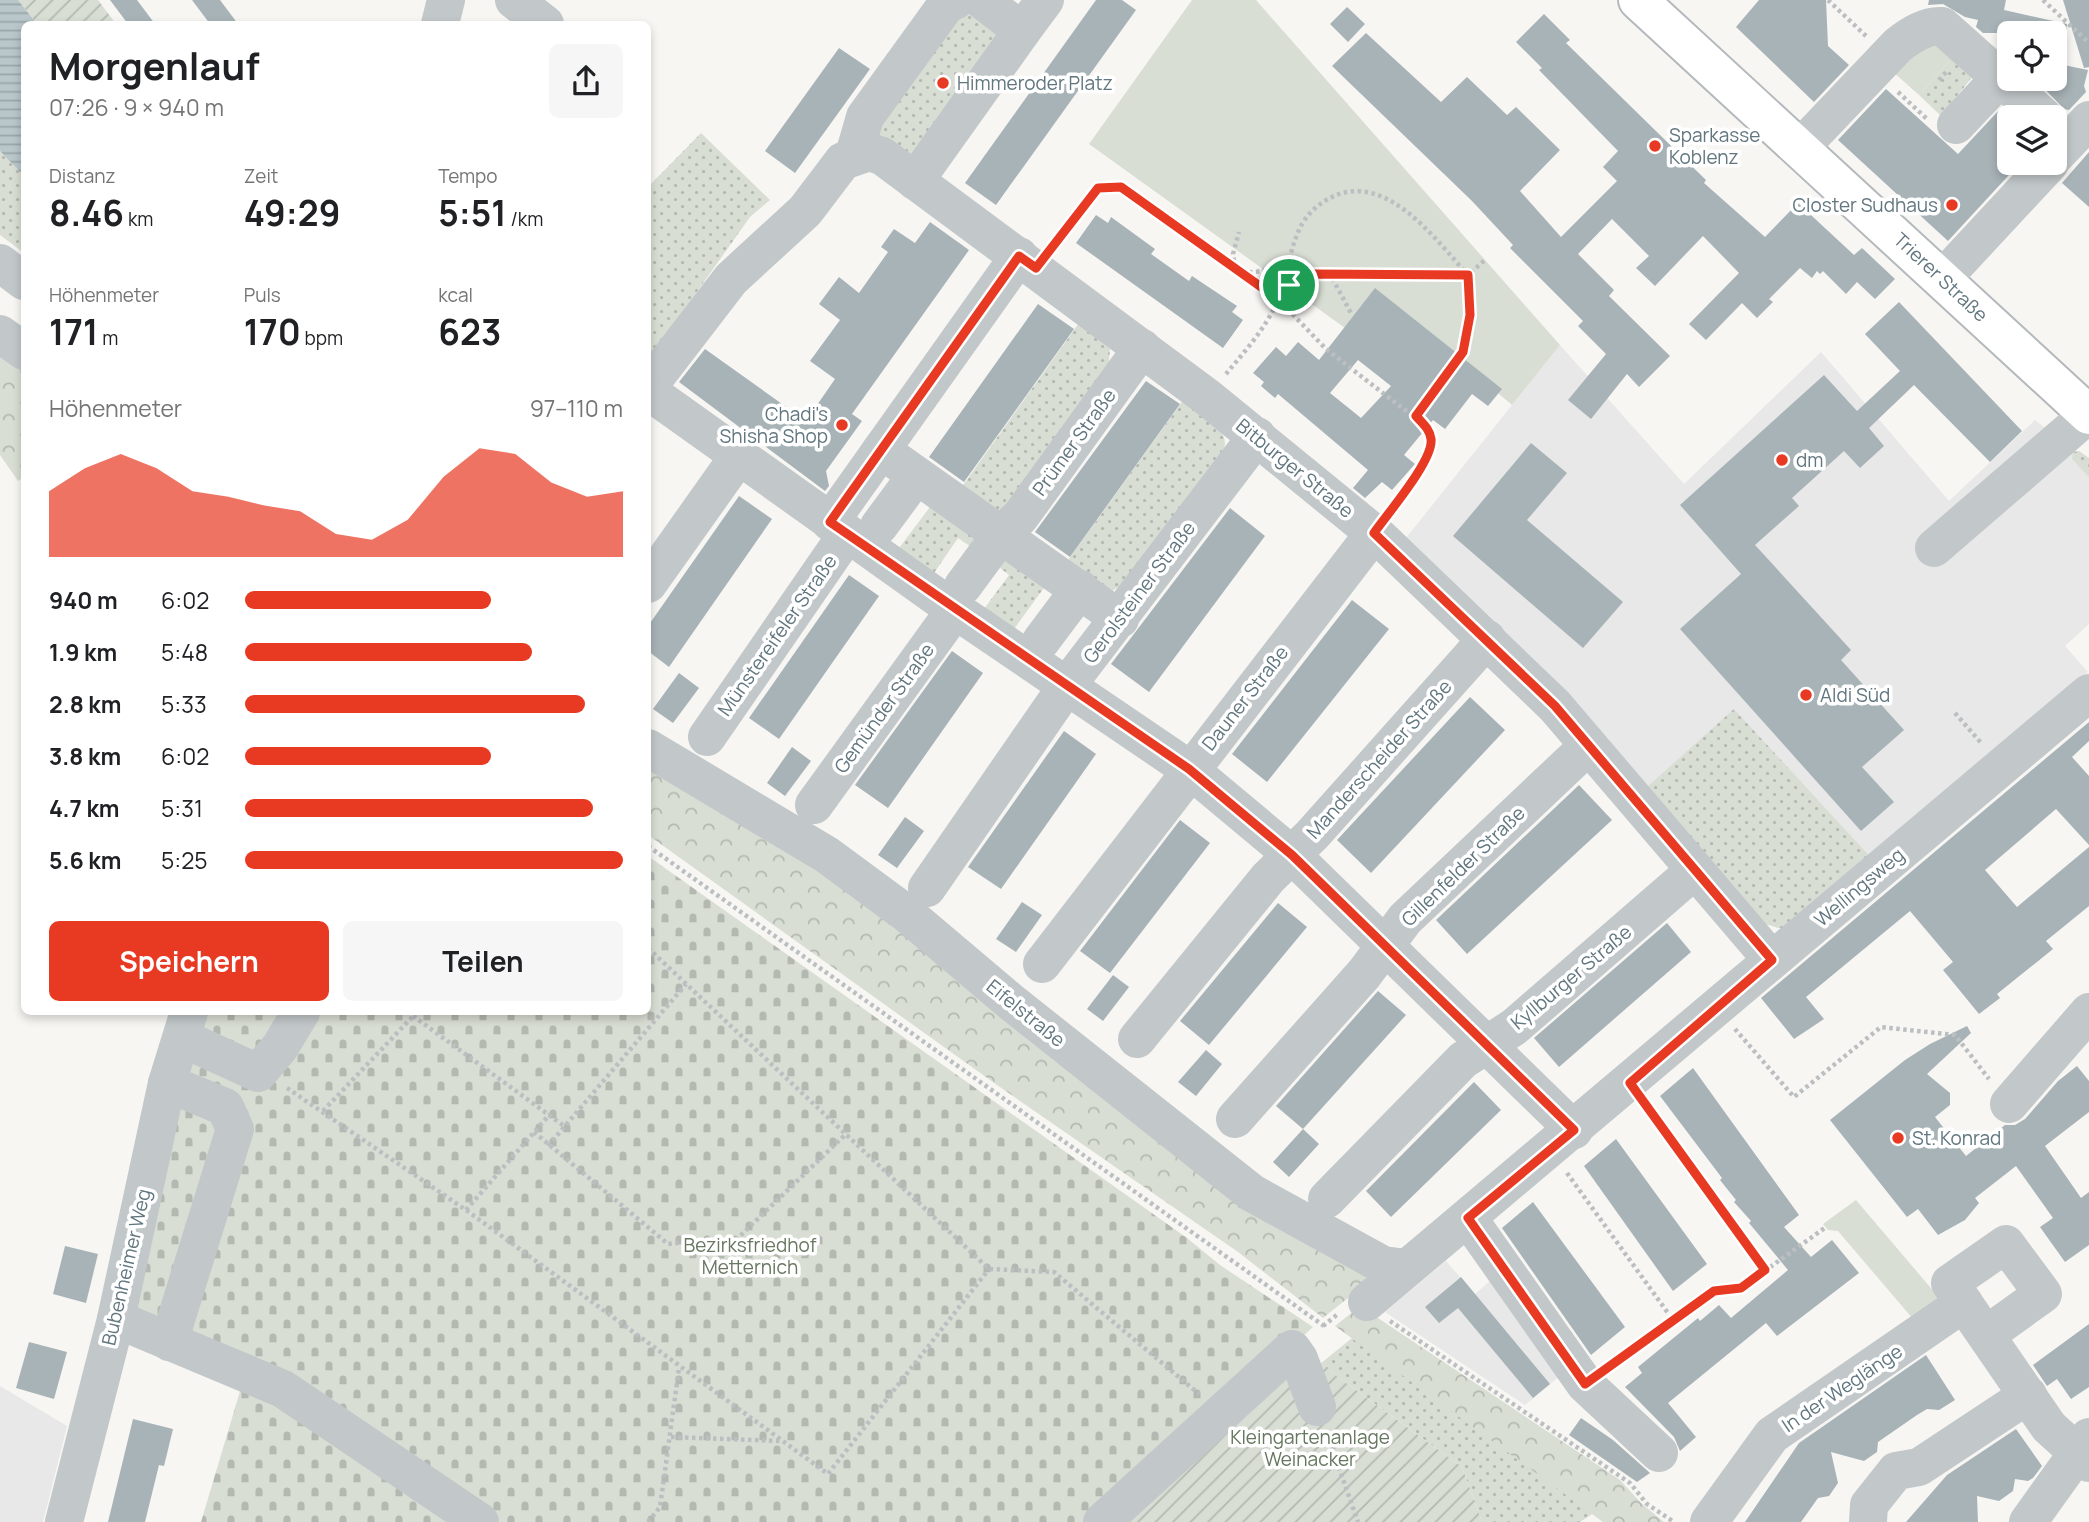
<!DOCTYPE html>
<html lang="de">
<head>
<meta charset="utf-8">
<style>
	body { margin:0; font-family:Manrope,sans-serif; background:#f6f6f6; color:#202124; height:100vh; display:flex; flex-direction:column; font-size:26px; white-space:nowrap }
	* { box-sizing:border-box; margin:0 }
	p { font-size:23px; color:#757577 }
	.icon { flex:none; width:38px; height:38px; fill:none; stroke:currentColor; stroke-width:2; stroke-linecap:round; stroke-linejoin:round }
	.map { position:relative; flex:1; overflow:hidden }
	.details { position:absolute; left:21px; top:21px; width:630px; height:994px; display:flex; flex-direction:column; background:#fff; border-radius:10px; box-shadow:0 4px 10px #0003 }
	.details>* { flex:none }
	.fabs { position:absolute; left:1997px; top:21px; display:grid; gap:14px }
	.fabs a { display:grid; place-items:center; width:70px; height:70px; border-radius:10px; background:#fff; box-shadow:0 4px 10px #0003; font-size:35px }
	.pin { position:absolute; display:grid; place-items:center; width:60px; height:60px; color:#fff; margin:-30px; border:4px solid #fff; border-radius:50%; box-shadow:0 2px 7px #0007 }
	.round { display:grid; place-items:center; flex:none; width:74px; height:74px; border-radius:10px; background:#f6f6f6 }
	.headline { display:flex; align-items:center; justify-content:space-between; height:119px; padding:0 28px }
	h1 { font-size:38px; font-weight:700; line-height:52px }
	.metrics { display:grid; grid-template-columns:repeat(3,1fr); gap:10px; height:119px; padding:7px 28px }
	.metrics div { display:grid; align-content:center }
	.metrics b { font-size:35px; font-weight:700 }
	.metrics small { font-size:19px; font-weight:400 }
	.metrics p { font-size:19px }
	.chart { height:196px; padding:14px 28px }
	.chart p { display:flex; justify-content:space-between }
	.chart svg { width:100%; height:126px; margin-top:7px; fill:#e83922; opacity:.7 }
	.cta { display:flex; gap:14px; margin-top:auto; padding:14px 28px }
	.cta a { flex:1; height:80px; border-radius:10px; background:#e83922; color:#fff; font-size:28px; font-weight:700; line-height:80px; text-align:center }
	.cta a+a { background:#f6f6f6; color:#202124 }
	ul { padding:0 28px; list-style:none; font-size:23px }
	li { display:grid; grid-template-columns:112px 84px 1fr; align-items:center; height:52px }
	li i { height:18px; border-radius:9px; background:#e83922 }
	.map>svg:first-child { display:block }
</style>
</head>
<body>
<div class="map">
<svg width="2089" height="1522" viewBox="0 0 2089 1522">
	<defs>
		<pattern id="grass-dots" width="8" height="8" patternUnits="userSpaceOnUse" patternTransform="scale(1.75)"><rect width="8" height="8" fill="#d9ded4"/><path d="M2 2h.1M6 6h.1" fill="none" stroke="#b3b9b1" stroke-width="1.8" stroke-linecap="round"/></pattern>
		<pattern id="forest-crowns" width="20" height="18" patternUnits="userSpaceOnUse" patternTransform="scale(1.75)"><rect width="20" height="18" fill="#d9ded4"/><path d="M2 6a3 3 0 1 1 6 0M12 15a3 3 0 1 1 6 0" fill="none" stroke="#b3b9b1"/></pattern>
		<pattern id="cemetery-stones" width="16" height="16" patternUnits="userSpaceOnUse" patternTransform="scale(1.75)"><rect width="16" height="16" fill="#d9ded4"/><path d="M2 7V4a2 2 0 0 1 4 0v3zM10 15v-3a2 2 0 0 1 4 0v3z" fill="#b3b9b1"/></pattern>
		<pattern id="garden-furrows" width="10" height="10" patternUnits="userSpaceOnUse" patternTransform="scale(1.75)"><rect width="10" height="10" fill="#d9ded4"/><path d="M-1 1l2-2M0 10L10 0M9 11l2-2" fill="none" stroke="#b3b9b1"/></pattern>
		<pattern id="water-rules" width="6" height="5" patternUnits="userSpaceOnUse" patternTransform="scale(1.75)"><rect width="6" height="5" fill="#b9c7ca"/><path d="M0 2.5h6" fill="none" stroke="#9aa6a9"/></pattern>
	</defs>
	<rect width="100%" height="100%" fill="#f7f6f3"/>
	<g fill="#e7e8e7">
		<polygon points="1560,345 1684,484 1821,352 1949,501 2035,420 2089,462 2089,624 2065,646 2088,672 1870,857 1646,788 1402,543"/>
		<polygon points="1446,1261 1475,1294 1498,1274 1567,1370 1525,1405 1385,1312"/>
		<polygon points="0,1386 67,1426 43,1522 0,1522"/>
	</g>
	<g fill="url(#grass-dots)">
		<polygon points="964,9 1002,35 916,160 877,138 884,108"/>
		<polygon points="1959,51 1973,76 1941,116 1919,95"/>
		<polygon points="701,133 770,200 750,217 648,361 648,187"/>
		<polygon points="0,151 24,176 24,253 0,235"/>
		<polygon points="1079,323 1110,349 1109,361 1114,365 1012,510 1000,511 961,488"/>
		<path d="M1184,399C1198,411 1231,428 1224,449L1119,587L1110,592L1066,563Z"/>
		<polygon points="2079,451 2089,458 2089,477 2072,459 2073,452"/>
		<polygon points="936,499 985,535 974,549 958,538 934,573 899,548"/>
		<polygon points="1004,549 1049,581 1014,629 984,609 1009,575 994,563"/>
		<polygon points="1734,709 1875,862 1782,929 1762,923 1646,788"/>
		<polygon points="1352,1338 1594,1513 1580,1522 1482,1522 1462,1467 1320,1364"/>
	</g>
	<g fill="url(#forest-crowns)">
		<polygon points="0,345 24,362 24,477 18,481 0,455"/>
		<polygon points="648,764 818,867 1362,1270 1368,1282 1323,1318 1238,1252 997,1085 648,835"/>
		<polygon points="1360,1306 1620,1480 1641,1503 1664,1522 1603,1522 1335,1326"/>
	</g>
	<polygon fill="url(#cemetery-stones)" points="648,856 1187,1238 1220,1265 1313,1327 1101,1522 201,1522 243,1381 127,1316 201,1012 648,1012"/>
	<g fill="#d9ded4">
		<polygon points="1192,0 1256,0 1560,345 1512,405 1375,289 1345,328 1089,144"/>
		<polygon points="1933,43 1959,51 1919,95 1892,71"/>
		<polygon points="1856,1200 1947,1307 1919,1326 1838,1231 1828,1230 1823,1224"/>
	</g>
	<g fill="url(#garden-furrows)">
		<polygon points="18,0 98,0 116,24 37,24"/>
		<polygon points="1299,1359 1320,1364 1462,1467 1482,1522 1111,1522"/>
	</g>
	<polygon fill="url(#water-rules)" points="0,0 18,0 37,24 24,24 24,176 0,151"/>
	<g fill="#a8b3b7" fill-rule="evenodd">
		<polygon points="110,0 137,0 155,24 128,24"/>
		<polygon points="192,0 220,0 238,24 210,24"/>
		<polygon points="1096,0 1122,0 1136,10 996,205 965,183"/>
		<polygon points="1759,0 1826,0 1828,46 1849,65 1814,102 1736,27"/>
		<polygon points="1929,0 2006,0 2004,10 2067,24 2066,33 1983,33 1976,27 1978,20 1965,17 1943,4 1928,5"/>
		<polygon points="2063,0 2089,0 2089,67 2084,68"/>
		<polygon points="1347,7 1365,24 1348,42 1330,24"/>
		<polygon points="1544,14 1570,40 1566,43 1706,180 1704,183 1765,237 1798,203 1854,255 1862,248 1895,279 1875,299 1857,282 1846,294 1823,271 1820,274 1817,271 1812,278 1800,268 1769,299 1773,302 1757,318 1742,303 1706,340 1689,324 1739,273 1703,236 1655,286 1636,268 1649,256 1612,219 1578,254 1614,290 1609,296 1670,356 1639,387 1627,374 1591,419 1568,400 1606,354 1578,326 1583,321 1510,248 1513,245 1472,201 1332,66 1366,33 1441,102 1467,77 1507,115 1516,107 1560,150 1520,191 1561,237 1617,181 1603,167 1618,151 1539,70 1542,68 1516,42"/>
		<polygon points="839,48 870,69 795,173 765,151"/>
		<polygon points="2054,63 2088,70 2084,86 2086,92 2069,110 2064,109 2037,81 2038,79 2054,79"/>
		<polygon points="1886,89 1958,154 2001,108 2009,115 2009,163 2020,163 1948,241 1838,140"/>
		<polygon points="2089,152 2089,207 2062,183"/>
		<polygon points="1096,215 1108,223 1111,217 1155,249 1151,254 1189,281 1192,276 1237,306 1232,312 1243,320 1223,348 1076,243"/>
		<polygon points="930,222 969,250 852,414 862,421 826,471 829,486 825,491 679,382 705,349 806,421 835,379 810,361 840,320 819,304 839,277 859,293 888,252 881,247 894,229 915,243"/>
		<path d="M1375,288L1502,389L1488,406L1472,394L1445,429L1433,420L1404,455L1415,464L1392,490L1382,482L1365,498L1353,488L1368,470L1278,394L1275,398L1261,386L1264,382L1253,373L1276,347L1286,356L1298,342L1319,360ZM1358,360L1391,386L1361,418L1330,393Z"/>
		<polygon points="1899,302 2022,431 1990,462 1914,385 1869,428 1884,446 1860,468 1844,451 1792,498 1799,506 1755,545 1851,650 1841,660 1904,730 1862,767 1894,802 1861,831 1680,629 1741,574 1680,505 1824,375 1857,411 1900,371 1865,334"/>
		<polygon points="1038,304 1074,329 964,482 929,457"/>
		<polygon points="1146,381 1180,404 1070,557 1035,532"/>
		<polygon points="1531,443 1567,473 1527,520 1623,602 1583,648 1453,536"/>
		<polygon points="739,496 772,519 669,667 648,651 648,626"/>
		<polygon points="1230,508 1265,536 1149,692 1111,664"/>
		<polygon points="849,575 879,596 779,739 749,718"/>
		<polygon points="1352,600 1389,629 1267,782 1232,754"/>
		<polygon points="952,651 983,673 888,808 855,785"/>
		<polygon points="679,673 699,688 673,723 653,709"/>
		<polygon points="1470,697 1505,730 1371,873 1337,840"/>
		<polygon points="2089,722 2089,741 2072,757 2089,776 2089,845 2056,809 1985,870 2017,907 2089,847 2089,906 2046,941 2053,949 1997,994 2000,998 1979,1014 1943,970 1953,962 1910,911 1806,997 1824,1019 1794,1039 1761,998"/>
		<polygon points="1064,731 1096,754 1001,889 968,867"/>
		<polygon points="792,747 811,761 785,796 767,783"/>
		<polygon points="1579,785 1612,820 1467,954 1436,920"/>
		<polygon points="905,817 924,831 897,868 878,855"/>
		<polygon points="1180,820 1210,843 1110,973 1080,951"/>
		<polygon points="1022,902 1042,915 1016,952 996,939"/>
		<polygon points="1278,903 1307,927 1209,1045 1180,1021"/>
		<polygon points="1667,923 1691,952 1559,1067 1534,1038"/>
		<polygon points="1113,975 1129,987 1103,1021 1087,1009"/>
		<polygon points="1378,991 1406,1015 1303,1129 1276,1106"/>
		<polygon points="1967,1026 1971,1033 1927,1074 1950,1093 1950,1105 1935,1117 1966,1156 2005,1125 2015,1125 2025,1119 2058,1081 2077,1066 2089,1081 2089,1112 2045,1146 2081,1198 2089,1192 2089,1245 2065,1262 2040,1227 2053,1218 2016,1166 1975,1198 1979,1203 1965,1220 1938,1235 1918,1209 1907,1217 1830,1120 1905,1060 1930,1044"/>
		<polygon points="1206,1050 1222,1064 1196,1096 1178,1082"/>
		<polygon points="1693,1068 1799,1215 1784,1227 1811,1257 1832,1240 1859,1273 1777,1336 1766,1323 1668,1403 1696,1437 1680,1451 1674,1437 1625,1387 1642,1373 1638,1367 1698,1318 1700,1321 1719,1305 1731,1318 1788,1270 1749,1223 1751,1221 1734,1202 1736,1200 1720,1180 1722,1178 1660,1096"/>
		<polygon points="1474,1082 1501,1110 1391,1217 1366,1191"/>
		<polygon points="1303,1129 1319,1144 1289,1177 1273,1162"/>
		<polygon points="1616,1139 1707,1264 1673,1291 1584,1166"/>
		<polygon points="1533,1202 1625,1327 1591,1355 1502,1228"/>
		<polygon points="65,1246 98,1254 86,1303 53,1294"/>
		<polygon points="1461,1277 1550,1384 1533,1398 1458,1308 1439,1323 1425,1307"/>
		<polygon points="2089,1324 2089,1387 2071,1399 2057,1379 2047,1386 2033,1365"/>
		<polygon points="29,1342 67,1352 54,1399 16,1388"/>
		<polygon points="1926,1355 1955,1400 1939,1410 1927,1409 1917,1415 1878,1442 1877,1452 1864,1461 1831,1452 1838,1483 1829,1496 1818,1498 1801,1522 1745,1522 1799,1443"/>
		<polygon points="1581,1418 1613,1440 1650,1473 1637,1482 1569,1435"/>
		<polygon points="133,1419 173,1429 164,1466 159,1465 145,1522 108,1522"/>
		<polygon points="2016,1429 2042,1466 2033,1478 2028,1481 2015,1479 2013,1491 1999,1501 1977,1496 1978,1522 1906,1522 1947,1475"/>
	</g>
	<g fill="none" stroke-linecap="round" stroke-linejoin="round">
		<defs>
			<polyline id="major" points="1638,0 2089,415"/>
		</defs>
		<use href="#major" stroke="#b3b9bc" stroke-width="42"/>
		<g stroke="#bcbfc1" stroke-width="4.5" stroke-dasharray="3.5 3.5" stroke-linecap="butt">
			<polyline points="1828,0 1866,36"/>
			<polyline points="2043,0 2089,43"/>
			<polyline points="1939,80 1947,71"/>
			<polyline points="1898,92 1927,119"/>
			<path d="M1054,245L1098,189L1121,187L1278,299L1326,349L1428,428C1438,457 1407,485 1391,508"/>
			<polyline points="1235,268 1233,254 1239,232"/>
			<polyline points="1329,272 1467,275"/>
			<polyline points="1242,273 1263,271 1289,257"/>
			<polyline points="1281,295 1300,277 1329,272 1352,315"/>
			<path d="M1226,374C1245,351 1266,328 1278,300C1287,276 1289,251 1300,228C1306,215 1318,204 1330,198C1385,169 1435,239 1468,275"/>
			<polyline points="1416,416 1463,352 1470,315 1468,275 1486,259"/>
			<polyline points="1955,713 1982,744"/>
			<polyline points="648,846 1324,1326"/>
			<polyline points="648,948 989,1269 1054,1272 1199,1394"/>
			<polyline points="413,1016 564,1126"/>
			<polyline points="1735,1029 1794,1097 1881,1027 1955,1035 1989,1079"/>
			<polyline points="287,1088 466,1210 828,1474 989,1269"/>
			<polyline points="1647,1107 1765,1270"/>
			<polyline points="323,1111 417,1012"/>
			<polyline points="534,1132 668,1244 686,1242 712,1263 847,1133"/>
			<polyline points="548,1146 686,984"/>
			<polyline points="1567,1173 1673,1320"/>
			<polyline points="466,1210 550,1114"/>
			<polyline points="1390,1321 1630,1483 1647,1504 1674,1522"/>
			<polyline points="1323,1326 1338,1314"/>
			<polyline points="1612,1365 1714,1291 1741,1288 1826,1227"/>
			<polyline points="1327,1434 1358,1522"/>
			<polyline points="671,1437 782,1441"/>
			<polyline points="648,1522 660,1507 679,1368"/>
		</g>
		<g stroke="#c2c7c9" stroke-width="38">
			<polyline points="514,0 545,24"/>
			<polyline points="982,0 1022,31 1045,0"/>
			<polyline points="440,24 446,0"/>
			<polyline points="1956,125 1999,79"/>
			<path d="M1800,148L1898,45C1911,35 1926,25 1942,26L2044,117"/>
			<polyline points="854,155 865,117 946,5 956,0"/>
			<polyline points="2054,157 2089,120"/>
			<polyline points="915,181 1022,31"/>
			<polyline points="0,263 24,281"/>
			<polyline points="1943,278 2050,163"/>
			<polyline points="0,334 24,351"/>
			<polyline points="648,387 731,279 805,211 843,161 869,152 882,156 1207,397 1380,538 1555,706 1772,960"/>
			<polyline points="648,391 955,610 1189,769 1292,855 1574,1130"/>
			<polyline points="881,450 1120,619"/>
			<polyline points="830,522 1019,256"/>
			<polyline points="879,526 916,476"/>
			<polyline points="1934,548 2089,414"/>
			<polyline points="648,584 738,457"/>
			<polyline points="963,586 1002,533 1020,517 1142,348"/>
			<polyline points="1041,641 1080,589"/>
			<polyline points="707,737 847,534"/>
			<polyline points="648,748 827,855 907,914 1011,1002 1252,1193 1383,1265 1407,1268"/>
			<polyline points="814,805 955,610"/>
			<polyline points="927,888 1066,687 1257,436"/>
			<polyline points="1042,964 1374,533"/>
			<polyline points="182,1038 258,1073 280,1047 301,1012"/>
			<polyline points="1137,1039 1268,878 1312,835 1487,639"/>
			<polyline points="167,1083 225,1107 235,1129 169,1342"/>
			<polyline points="2009,1104 2089,1012"/>
			<polyline points="1235,1119 1364,974 1405,919 1588,746"/>
			<polyline points="1327,1199 1463,1060 1514,1027 1695,870"/>
			<polyline points="1468,1218 1585,1384 1659,1453"/>
			<polyline points="1367,1302 2089,693"/>
			<polyline points="116,1319 283,1389 480,1522"/>
			<polyline points="1986,1335 2043,1294 2006,1244 1950,1283 2049,1427 2089,1463"/>
			<polyline points="64,1522 116,1319 167,1083 189,1012"/>
			<polyline points="1102,1522 1292,1349 1299,1359 1317,1407"/>
			<polyline points="1709,1522 1772,1435 1964,1303"/>
			<polyline points="1868,1522 1869,1505 1896,1471 1919,1467 2028,1395"/>
			<polyline points="2028,1522 2089,1437"/>
		</g>
		<use href="#major" stroke="#fff" stroke-width="38"/>
	</g>
	<g fill="none" stroke-linecap="round" stroke-linejoin="round">
		<defs>
			<path id="route" d="M1121,187L1278,299L1289,285L1312,274L1468,275L1470,315L1463,352L1416,416C1422,423 1430,429 1431,439C1434,460 1387,514 1374,533L1555,706L1772,960L1630,1083L1765,1270L1741,1288L1714,1291L1585,1384L1468,1218L1574,1130L1292,855L1189,769L830,522L1019,256L1036,268L1098,188Z"/>
		</defs>
		<use href="#route" stroke="#fff" stroke-width="14"/>
		<use href="#route" stroke="#e83922" stroke-width="9"/>
	</g>
	<g fill="#e83922" stroke="#fff" stroke-width="2.5">
		<circle cx="943" cy="83" r="7"/>
		<circle cx="1655" cy="146" r="7"/>
		<circle cx="1952" cy="205" r="7"/>
		<circle cx="842" cy="425" r="7"/>
		<circle cx="1782" cy="460" r="7"/>
		<circle cx="1806" cy="695" r="7"/>
		<circle cx="1898" cy="1138" r="7"/>
	</g>
	<g text-anchor="middle" dominant-baseline="central" stroke-width="7" stroke-linejoin="round" paint-order="stroke">
		<g font-size="19" fill="#61767f" stroke="#fff" text-anchor="start">
			<text x="957" y="83">Himmeroder Platz</text>
			<text x="1669" y="135">Sparkasse<tspan x="1669" dy="22">Koblenz</tspan></text>
			<text x="1938" y="205" text-anchor="end">Closter Sudhaus</text>
			<text x="828" y="414" text-anchor="end">Chadi's<tspan x="828" dy="22">Shisha Shop</tspan></text>
			<text x="1796" y="460">dm</text>
			<text x="1820" y="695">Aldi Süd</text>
			<text x="1912" y="1138">St. Konrad</text>
		</g>
		<g font-size="19" fill="#61767f" stroke="#fff">
			<text transform="translate(1941 277) rotate(43)">Trierer Straße</text>
			<text transform="translate(1074 442) rotate(-54)">Prümer Straße</text>
			<text transform="translate(1295 468) rotate(39)">Bitburger Straße</text>
			<text transform="translate(1139 592) rotate(-53)">Gerolsteiner Straße</text>
			<text transform="translate(777 635) rotate(-55)">Münstereifeler Straße</text>
			<text transform="translate(1245 698) rotate(-52)">Dauner Straße</text>
			<text transform="translate(884 708) rotate(-54)">Gemünder Straße</text>
			<text transform="translate(1379 759) rotate(-48)">Manderscheider Straße</text>
			<text transform="translate(1463 866) rotate(-44)">Gillenfelder Straße</text>
			<text transform="translate(1859 887) rotate(-40)">Wellingsweg</text>
			<text transform="translate(1571 977) rotate(-40)">Kyllburger Straße</text>
			<text transform="translate(1026 1013) rotate(39)">Eifelstraße</text>
			<text transform="translate(126 1267) rotate(-77)">Bubenheimer Weg</text>
			<text transform="translate(1842 1388) rotate(-34)">In der Weglänge</text>
		</g>
		<g font-size="19" fill="#677760" stroke="#fff">
			<text x="750" y="1245">Bezirksfriedhof<tspan x="750" dy="22">Metternich</tspan></text>
			<text x="1310" y="1437">Kleingartenanlage<tspan x="1310" dy="22">Weinacker</tspan></text>
		</g>
	</g>
</svg>
<div class="fabs">
<a><svg class="icon" aria-label="locate" viewBox="0 0 24 24"><circle cx="12" cy="12" r="6"/><path d="M12 2v4M12 18v4M2 12h4M18 12h4"/></svg></a>
<a><svg class="icon" aria-label="layers" viewBox="0 0 24 24"><path d="M12 4l9 5-9 5-9-5zM3 14l9 5 9-5"/></svg></a>
</div>
<div class="pin" style="left:1289px;top:285px;background:#1e9e55"><svg class="icon" aria-label="arrive" viewBox="0 0 24 24"><path d="M6 21V4h12l-3 4 3 4H6"/></svg></div>
<section class="details">
<div class="headline"><div><h1>Morgenlauf</h1><p>07:26 · 9 × 940 m</p></div><a class="round"><svg class="icon" aria-label="share" viewBox="0 0 24 24"><path d="M12 15V3M7 8l5-5 5 5M5 13v7h14v-7"/></svg></a></div>
<div class="metrics">
<div><p>Distanz</p><b>8.46<small> km</small></b></div>
<div><p>Zeit</p><b>49:29</b></div>
<div><p>Tempo</p><b>5:51<small> /km</small></b></div>
</div>
<div class="metrics">
<div><p>Höhenmeter</p><b>171<small> m</small></b></div>
<div><p>Puls</p><b>170<small> bpm</small></b></div>
<div><p>kcal</p><b>623</b></div>
</div>
<div class="chart"><p><span>Höhenmeter</span>97–110 m</p>
<svg viewBox="0 0 160 44" preserveAspectRatio="none"><path d="M0 44V21L10 13L20 8L30 13L40 21L50 23L60 26L70 28L80 36L90 38L100 31L110 16L120 6L130 8L140 18L150 23L160 21V44z"/></svg>
</div>
<ul>
<li><b>940 m</b>6:02<i style="width:65%"></i></li>
<li><b>1.9 km</b>5:48<i style="width:76%"></i></li>
<li><b>2.8 km</b>5:33<i style="width:90%"></i></li>
<li><b>3.8 km</b>6:02<i style="width:65%"></i></li>
<li><b>4.7 km</b>5:31<i style="width:92%"></i></li>
<li><b>5.6 km</b>5:25<i style="width:100%"></i></li>
</ul>
<div class="cta"><a>Speichern</a><a>Teilen</a></div>
</section>
</div>
</body>
</html>
